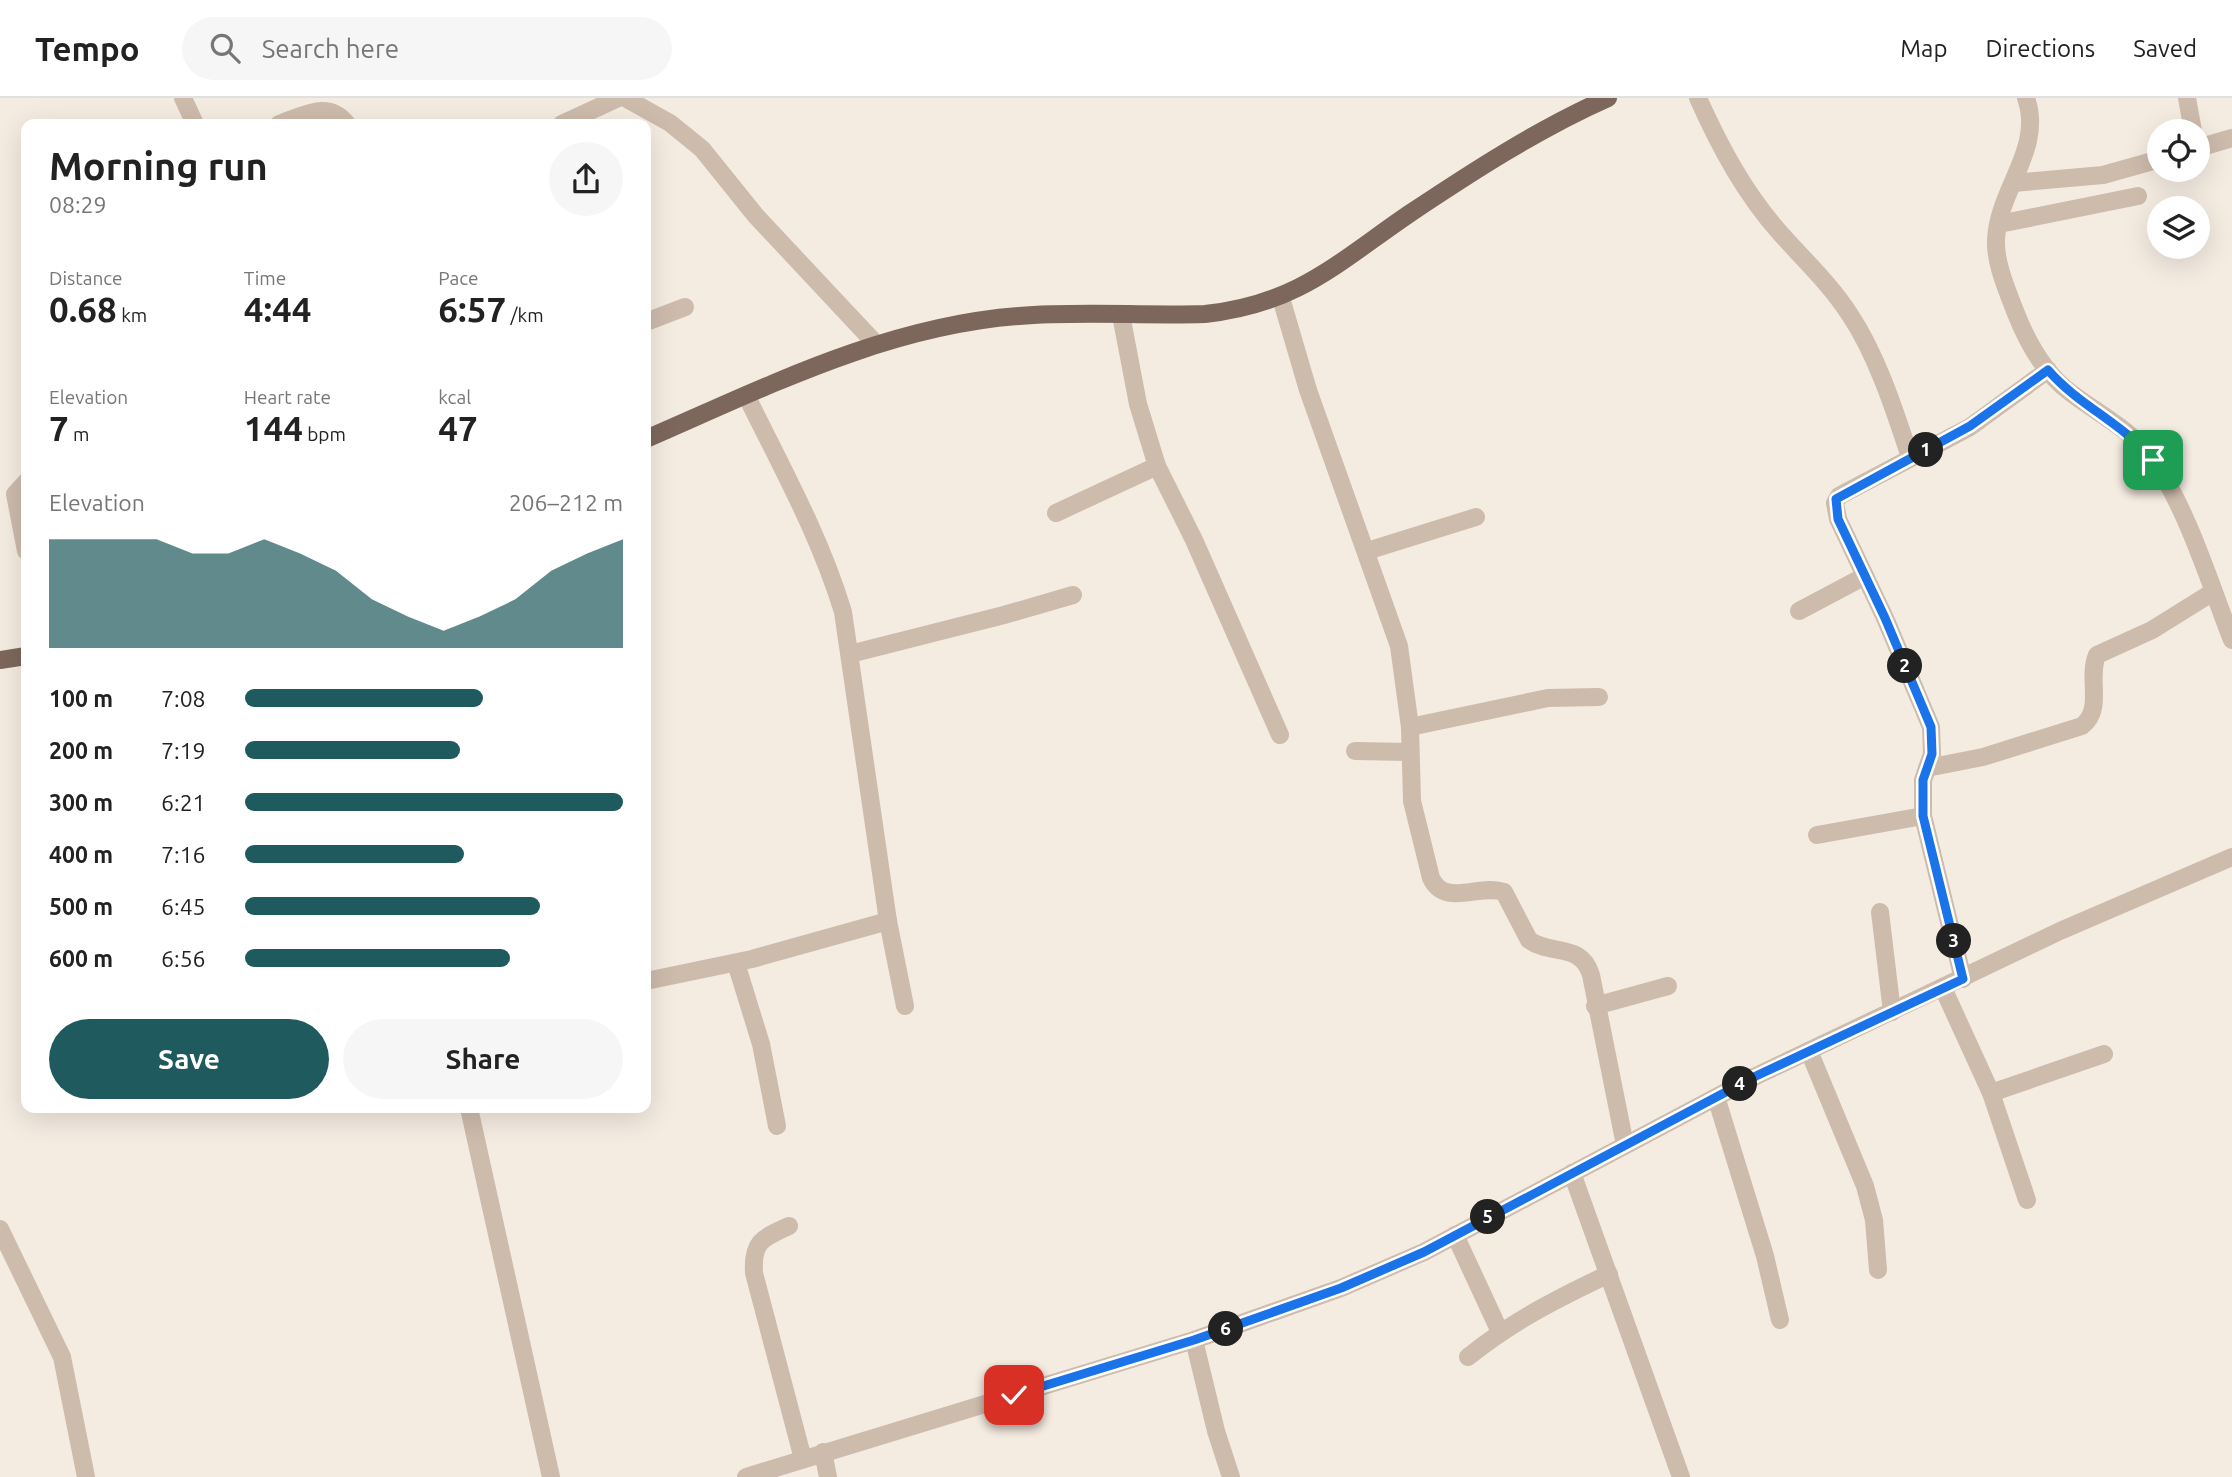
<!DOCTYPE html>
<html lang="en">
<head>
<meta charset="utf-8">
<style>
	body { margin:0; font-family:Ubuntu,sans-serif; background:#f6f6f6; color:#222; height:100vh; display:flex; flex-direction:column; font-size:26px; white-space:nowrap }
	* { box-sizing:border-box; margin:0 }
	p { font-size:23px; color:#767676 }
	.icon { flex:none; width:38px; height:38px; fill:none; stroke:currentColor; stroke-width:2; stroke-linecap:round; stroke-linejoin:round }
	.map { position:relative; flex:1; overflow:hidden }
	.sheet { position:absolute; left:21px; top:21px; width:630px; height:994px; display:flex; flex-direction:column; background:#fff; border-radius:14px; box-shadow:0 7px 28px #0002 }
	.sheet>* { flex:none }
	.tools { position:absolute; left:2147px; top:21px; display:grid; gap:14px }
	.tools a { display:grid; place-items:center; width:63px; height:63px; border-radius:50%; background:#fff; box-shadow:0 7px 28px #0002; font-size:35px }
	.pin { position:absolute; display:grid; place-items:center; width:60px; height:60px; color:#fff; margin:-30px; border-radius:14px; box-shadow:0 4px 10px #0006 }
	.km { position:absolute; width:35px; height:35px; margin:-18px; border-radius:50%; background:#222; color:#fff; font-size:19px; line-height:35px; text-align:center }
	.round { display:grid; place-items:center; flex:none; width:74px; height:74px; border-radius:37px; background:#f6f6f6 }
	.summary { display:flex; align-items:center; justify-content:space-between; height:119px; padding:0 28px }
	h1 { font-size:38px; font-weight:600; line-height:52px }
	.metrics { display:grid; grid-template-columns:repeat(3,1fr); gap:10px; height:119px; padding:7px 28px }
	.metrics div { display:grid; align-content:center }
	.metrics b { font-size:35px; font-weight:600 }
	.metrics small { font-size:19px; font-weight:400 }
	.metrics p { font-size:19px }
	.chart { height:196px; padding:14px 28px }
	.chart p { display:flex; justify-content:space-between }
	.chart svg { width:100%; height:126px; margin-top:7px; fill:#1f5a5e; opacity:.7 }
	.action { display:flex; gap:14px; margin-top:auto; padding:14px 28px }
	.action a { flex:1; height:80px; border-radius:42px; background:#1f5a5e; color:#fff; font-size:28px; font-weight:600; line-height:80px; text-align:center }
	.action a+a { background:#f6f6f6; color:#222 }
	ul { padding:0 28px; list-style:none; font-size:23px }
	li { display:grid; grid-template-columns:112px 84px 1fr; align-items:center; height:52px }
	li i { height:18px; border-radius:9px; background:#1f5a5e }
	header { display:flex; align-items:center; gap:42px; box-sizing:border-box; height:98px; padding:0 35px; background:#fff; border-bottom:2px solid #e0e0e0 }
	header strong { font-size:33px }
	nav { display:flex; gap:38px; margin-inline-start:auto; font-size:24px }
	.search { width:490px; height:63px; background:#f6f6f6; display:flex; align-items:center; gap:18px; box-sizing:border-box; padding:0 24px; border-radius:38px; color:#767676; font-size:26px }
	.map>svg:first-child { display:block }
</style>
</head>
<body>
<header>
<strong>Tempo</strong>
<div class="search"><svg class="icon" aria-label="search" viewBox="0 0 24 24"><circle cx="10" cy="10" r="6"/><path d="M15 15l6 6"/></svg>Search here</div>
<nav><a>Map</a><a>Directions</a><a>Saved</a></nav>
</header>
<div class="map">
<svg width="2232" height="1379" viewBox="0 0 2232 1379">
	<rect width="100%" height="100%" fill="#f4ebe1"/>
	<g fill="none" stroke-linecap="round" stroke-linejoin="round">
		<g stroke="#cdbbac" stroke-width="18">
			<polyline points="183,0 195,26"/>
			<polyline points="625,0 670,25 702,51 756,118 875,245"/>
			<path d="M1698,0C1720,49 1745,96 1781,136C1805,163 1831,187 1850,217C1877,257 1895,314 1910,359"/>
			<path d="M2026,0C2044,51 1998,91 1996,142C1995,165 2007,192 2015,213C2027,244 2045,276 2071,295C2100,317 2132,332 2153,362C2187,410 2210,486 2232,542"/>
			<polyline points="2187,0 2193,33"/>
			<path d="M279,26C303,18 328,1 347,26"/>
			<polyline points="562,26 618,0"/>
			<polyline points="2198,50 2232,40"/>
			<polyline points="2013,85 2103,77 2160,61"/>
			<polyline points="1999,126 2138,98"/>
			<path d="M1281,200L1308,292L1399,548L1410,629L1412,703L1431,780C1445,810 1480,785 1504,794L1529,842C1551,858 1581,844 1591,877L1625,1047"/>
			<polyline points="1121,217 1138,306 1157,368 1194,442 1280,637"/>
			<polyline points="646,224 685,209"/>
			<path d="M746,297C781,368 820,438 843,514L888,823L905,908"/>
			<polyline points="26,384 15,396 26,453"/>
			<polyline points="1056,415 1157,368"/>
			<polyline points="1367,453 1476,419"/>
			<polyline points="1799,513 1865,478"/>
			<polyline points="850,556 1004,517 1073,497"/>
			<polyline points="1410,629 1548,600 1599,599"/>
			<polyline points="1355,653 1409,654"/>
			<path d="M1927,670L1983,659L2082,628C2104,611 2087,581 2097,557L2152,532L2213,494"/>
			<polyline points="1817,737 1923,718"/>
			<polyline points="1880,814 1892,914"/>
			<polyline points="736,865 761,946 777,1028"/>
			<polyline points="1963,881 1923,718 1923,682 1932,656 1931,629 1885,520 1838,421 1835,405 1839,398 1970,329 2048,272"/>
			<polyline points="646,883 752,861 888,823"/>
			<polyline points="1943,890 1991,995 2027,1102"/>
			<polyline points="1595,908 1668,888"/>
			<polyline points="1809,953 1865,1088 1874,1122 1878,1172"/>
			<polyline points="1991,995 2104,956"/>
			<polyline points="1716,999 1765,1158 1780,1222"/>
			<polyline points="469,1010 551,1379"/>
			<polyline points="1572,1075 1681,1379"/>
			<path d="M789,1128C762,1140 752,1144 754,1175L803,1361"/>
			<polyline points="0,1131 62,1259 86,1379"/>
			<polyline points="1455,1137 1500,1234"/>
			<polyline points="1194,1242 1216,1333 1231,1379"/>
			<path d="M1468,1259C1511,1224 1558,1200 1609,1176"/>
			<polyline points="823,1354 828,1379"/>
			<polyline points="746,1379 1194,1242 1341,1190 1424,1154 1756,978 2060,833 2232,759"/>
		</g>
		<g stroke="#7d675c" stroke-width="18">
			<path d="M646,341C766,289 886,228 1019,218C1080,213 1143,218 1205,216C1297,206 1336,166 1409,116C1472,74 1538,31 1608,0"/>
			<polyline points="0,562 26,558"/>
		</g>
	</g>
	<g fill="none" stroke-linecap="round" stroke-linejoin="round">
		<defs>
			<path id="route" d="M1014,1297L1194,1242L1341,1190L1424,1154L1756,978L1963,881L1923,718V682L1932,656L1931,629L1885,520L1838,421L1836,401L1970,328L2048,272C2079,308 2123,325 2153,362"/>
		</defs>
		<use href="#route" stroke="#fff" stroke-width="14"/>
		<use href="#route" stroke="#1a73e8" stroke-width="9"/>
	</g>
</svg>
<div class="tools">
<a><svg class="icon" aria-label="locate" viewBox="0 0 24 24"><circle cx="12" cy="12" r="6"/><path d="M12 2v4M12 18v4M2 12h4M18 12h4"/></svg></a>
<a><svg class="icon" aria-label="layers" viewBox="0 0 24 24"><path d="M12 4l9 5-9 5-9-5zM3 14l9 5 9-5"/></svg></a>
</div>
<div class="pin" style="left:2153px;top:362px;background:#1e9e55"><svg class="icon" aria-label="arrive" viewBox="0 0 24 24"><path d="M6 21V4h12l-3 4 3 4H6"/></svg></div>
<div class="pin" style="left:1014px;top:1297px;background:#d93025"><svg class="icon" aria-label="check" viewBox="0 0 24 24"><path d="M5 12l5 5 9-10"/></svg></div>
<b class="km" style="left:1926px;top:352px">1</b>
<b class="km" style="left:1905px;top:568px">2</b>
<b class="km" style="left:1954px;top:843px">3</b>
<b class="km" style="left:1740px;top:986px">4</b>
<b class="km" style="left:1488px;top:1119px">5</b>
<b class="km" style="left:1226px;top:1231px">6</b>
<section class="sheet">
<div class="summary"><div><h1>Morning run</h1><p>08:29</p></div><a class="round"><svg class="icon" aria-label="share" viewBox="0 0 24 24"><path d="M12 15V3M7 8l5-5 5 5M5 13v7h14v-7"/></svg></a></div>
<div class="metrics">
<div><p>Distance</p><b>0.68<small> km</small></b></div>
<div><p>Time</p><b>4:44</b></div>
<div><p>Pace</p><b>6:57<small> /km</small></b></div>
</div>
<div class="metrics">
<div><p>Elevation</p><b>7<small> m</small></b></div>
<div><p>Heart rate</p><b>144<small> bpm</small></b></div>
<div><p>kcal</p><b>47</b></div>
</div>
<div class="chart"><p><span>Elevation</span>206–212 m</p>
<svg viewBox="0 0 160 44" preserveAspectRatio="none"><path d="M0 44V6L10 6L20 6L30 6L40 11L50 11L60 6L70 11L80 17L90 27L100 33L110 38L120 33L130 27L140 17L150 11L160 6V44z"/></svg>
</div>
<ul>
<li><b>100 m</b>7:08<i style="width:63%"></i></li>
<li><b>200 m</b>7:19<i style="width:57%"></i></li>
<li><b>300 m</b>6:21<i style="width:100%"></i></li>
<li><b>400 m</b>7:16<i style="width:58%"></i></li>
<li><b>500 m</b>6:45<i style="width:78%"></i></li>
<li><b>600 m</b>6:56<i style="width:70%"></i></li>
</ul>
<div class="action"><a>Save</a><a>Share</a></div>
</section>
</div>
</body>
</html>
